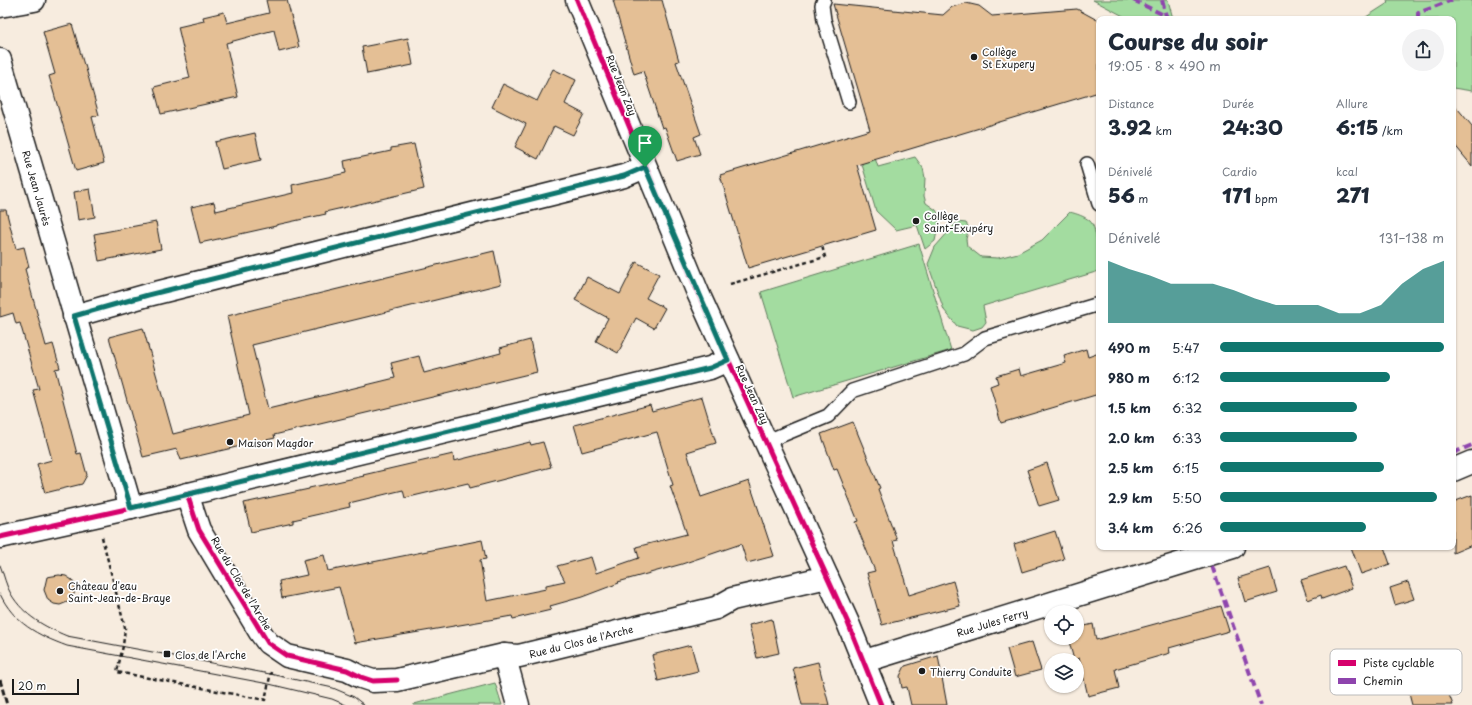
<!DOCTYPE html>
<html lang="fr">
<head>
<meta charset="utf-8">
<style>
	body { margin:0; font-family:"Playpen Sans",sans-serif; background:#f2f2f3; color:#1f2937; height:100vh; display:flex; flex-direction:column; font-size:15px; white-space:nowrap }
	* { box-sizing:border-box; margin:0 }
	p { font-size:13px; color:#747a83 }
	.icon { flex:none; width:22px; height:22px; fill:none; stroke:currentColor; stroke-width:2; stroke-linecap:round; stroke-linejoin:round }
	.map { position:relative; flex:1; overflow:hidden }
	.details { position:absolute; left:1096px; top:16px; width:360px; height:534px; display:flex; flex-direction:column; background:#fff; border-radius:8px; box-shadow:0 1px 3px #0004 }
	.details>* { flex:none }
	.tools { position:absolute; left:1044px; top:605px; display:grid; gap:8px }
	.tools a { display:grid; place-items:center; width:40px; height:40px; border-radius:50%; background:#fff; box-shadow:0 1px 3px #0004; font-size:20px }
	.scale { position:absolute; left:12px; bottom:10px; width:67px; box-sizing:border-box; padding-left:4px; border:2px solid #1c1c1c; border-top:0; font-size:11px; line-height:14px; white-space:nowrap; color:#1c1c1c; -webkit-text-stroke:3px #fff; paint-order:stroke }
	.pin { position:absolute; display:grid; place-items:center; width:34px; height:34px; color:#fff; margin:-41px -17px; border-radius:50% 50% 50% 0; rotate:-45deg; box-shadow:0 0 4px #0007 }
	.pin .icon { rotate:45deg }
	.round { display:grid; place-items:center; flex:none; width:42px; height:42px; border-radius:21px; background:#f2f2f3 }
	.summary { display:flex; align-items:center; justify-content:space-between; height:68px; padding:0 12px }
	h1 { font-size:22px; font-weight:800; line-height:30px }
	.stats { display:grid; grid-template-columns:repeat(3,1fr); gap:6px; height:68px; padding:4px 12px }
	.stats div { display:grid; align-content:center }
	.stats b { font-size:20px; font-weight:800 }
	.stats small { font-size:11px; font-weight:400 }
	.stats p { font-size:11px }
	.chart { height:112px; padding:8px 12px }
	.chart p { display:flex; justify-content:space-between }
	.chart svg { width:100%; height:72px; margin-top:4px; fill:#0f766e; opacity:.7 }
	ul { padding:0 12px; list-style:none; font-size:13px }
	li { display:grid; grid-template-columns:64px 48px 1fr; align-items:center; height:30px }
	li i { height:10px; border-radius:5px; background:#0f766e }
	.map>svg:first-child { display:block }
</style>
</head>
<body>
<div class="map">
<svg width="1472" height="705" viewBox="0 0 1472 705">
	<rect width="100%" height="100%" fill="#f7ecdf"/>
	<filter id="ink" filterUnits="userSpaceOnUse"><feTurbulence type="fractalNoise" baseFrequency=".025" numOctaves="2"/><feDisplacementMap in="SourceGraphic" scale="8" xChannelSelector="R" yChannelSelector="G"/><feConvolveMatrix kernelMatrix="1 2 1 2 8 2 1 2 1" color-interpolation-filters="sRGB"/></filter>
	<g filter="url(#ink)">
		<g fill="#a3dca0" stroke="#607c5e">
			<polygon points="1093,0 1168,0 1172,15 1176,19 1129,19"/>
			<polygon points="1387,0 1472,0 1472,91 1453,88 1453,19 1363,19 1388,3"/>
			<polygon points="867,134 878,167 915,157 923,168 925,178 924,196 926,203 936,210 940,217 935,241 925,249 917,225 896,230 876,211 854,138"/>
			<path d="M1070,212C1077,214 1084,216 1090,221C1098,229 1099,260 1099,271L983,306L986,322L982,327L973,330L957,326L944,310L928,264L935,247L957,222L966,223L969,228L966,239L967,246L981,257L998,258L1018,253L1042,240Z"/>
			<polygon points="919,244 951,350 793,397 761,292"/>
			<polygon points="495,683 502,705 414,705 414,704"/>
		</g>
		<g fill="#e4bf95" stroke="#1c1c1c">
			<polygon points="266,0 287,0 299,47 279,52 274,30 226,43 238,97 161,114 154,87 190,78 178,27 204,21 203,17 224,12 227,23 269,13"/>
			<polygon points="613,0 662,0 679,61 676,62 701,134 694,137 700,154 677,161 665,127 662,128 643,71 634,74"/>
			<polygon points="966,3 979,6 992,16 1077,9 1099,21 1099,92 857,165 876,230 748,268 720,175 870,130 833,4 943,15 952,7"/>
			<polygon points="72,24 84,65 85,65 99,115 92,117 104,163 76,171 49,76 55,74 43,32"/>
			<polygon points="408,38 413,65 367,74 362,47"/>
			<polygon points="553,69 576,80 565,104 584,114 573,135 554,126 538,159 515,147 526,124 492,107 503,84 537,101"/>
			<polygon points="1453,103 1472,126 1472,166 1453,143"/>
			<polygon points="255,133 261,160 222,169 215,142"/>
			<polygon points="414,144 424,189 325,212 326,214 276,225 276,226 200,243 191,207 214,202 216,211 293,193 292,185 346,173 344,161 391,151 391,148"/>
			<polygon points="90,189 95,217 78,220 74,192"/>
			<polygon points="0,210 6,210 16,249 24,247 29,267 25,269 46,346 53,344 60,368 55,369 77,454 81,453 87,475 82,484 45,493 37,464 52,460 33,390 39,389 20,323 16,324 13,313 0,317"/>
			<polygon points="156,222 161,249 99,261 94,234"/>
			<polygon points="494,251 501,284 252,345 268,409 395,378 391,363 419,356 424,373 501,353 500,348 530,340 537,372 274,435 275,438 181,460 177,449 143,457 109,337 143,328 173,434 249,415 227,316"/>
			<polygon points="636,262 659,274 646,298 665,308 654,328 636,318 618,353 596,341 608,318 575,300 587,277 620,294"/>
			<polygon points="1086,349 1088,357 1099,353 1099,394 1001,423 990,386 998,383 996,376 1019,369 1021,376 1066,363 1064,356"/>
			<polygon points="702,397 716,443 687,452 701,497 749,481 774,556 747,563 741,544 682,564 618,582 619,583 582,597 550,606 551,610 513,619 512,616 355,643 339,587 282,598 279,581 307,575 303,560 324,555 328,571 482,540 486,559 480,560 487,601 546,589 546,585 565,581 557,566 591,557 596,573 639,558 636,547 687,534 670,486 673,485 657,432 582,452 574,425 650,405 652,411"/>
			<polygon points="853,422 880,488 878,489 897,540 893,541 909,595 953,581 960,606 882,625 867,573 875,571 855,522 858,521 837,469 834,470 821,434"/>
			<polygon points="530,442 531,445 543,442 551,467 470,488 468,483 405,498 403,490 349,503 350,507 293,520 293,523 251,532 244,503 309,489 309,488 364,476 363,475 453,454 454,461"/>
			<polygon points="1047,463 1059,500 1039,506 1027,470"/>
			<polygon points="1472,495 1472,545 1453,553 1453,502"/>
			<polygon points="1055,531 1064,559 1022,572 1014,544"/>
			<polygon points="1351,547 1384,547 1390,564 1361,574"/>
			<polygon points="1344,566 1352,588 1322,599 1321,595 1308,600 1301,580"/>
			<polygon points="1270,568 1277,592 1245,602 1238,578"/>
			<polygon points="59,575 66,576 72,580 75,586 75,592 70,601 60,605 54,604 48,600 44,590 47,577"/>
			<polygon points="1408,582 1414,599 1395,605 1390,588"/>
			<polygon points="1221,606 1229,631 1169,648 1170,653 1115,669 1119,688 1088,696 1079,658 1074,660 1068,638 1077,638 1077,628 1093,624 1096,640"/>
			<polygon points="772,619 779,653 757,658 749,625"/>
			<polygon points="1032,642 1041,670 1015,677 1007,649"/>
			<polygon points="691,645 698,671 658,681 652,655"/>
			<polygon points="938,656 947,705 911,705 907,687 902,688 900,676 905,666"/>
			<polygon points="818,662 829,705 802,705 793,668"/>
			<polygon points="1441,674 1453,705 1412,705 1407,686 1420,683 1420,679"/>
		</g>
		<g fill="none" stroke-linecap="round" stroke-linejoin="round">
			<defs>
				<g id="lane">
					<polyline points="824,0 822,5 824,20 849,102"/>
					<polyline points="1087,164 1099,204"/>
					<polyline points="765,442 828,416 852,391 964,354 985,338 1099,304"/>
				</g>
				<g id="street">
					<polyline points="577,0 698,293 848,623 881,705"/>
					<polyline points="0,6 34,0"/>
					<polyline points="0,60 131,508"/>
					<polyline points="74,316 148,295 624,176 645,167"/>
					<polyline points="1453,470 1472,462"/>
					<polyline points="187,494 199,530 260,632 268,643 287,656 347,670 361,677 373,681 397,680 504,655 519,656 716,608 732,599 827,577"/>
					<polyline points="0,537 131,508 710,368 728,360"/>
					<polyline points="504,655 518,705"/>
					<polyline points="865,661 1233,547"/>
				</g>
			</defs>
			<use href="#lane" stroke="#1c1c1c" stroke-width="16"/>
			<use href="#street" stroke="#1c1c1c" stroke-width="25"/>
			<g stroke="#1c1c1c" stroke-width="2.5" stroke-dasharray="4 3" stroke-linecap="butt">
				<polyline points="730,284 825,257 822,246"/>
				<polyline points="102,537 125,628 123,646 117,672 265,700 271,672"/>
			</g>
			<use href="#lane" stroke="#fff" stroke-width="13"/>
			<use href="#street" stroke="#fff" stroke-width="22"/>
			<g stroke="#1c1c1c" stroke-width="1">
				<path d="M0,565C4,575 6,586 11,594C24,616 45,627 67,636L270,674L333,688L354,697L364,705"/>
				<path d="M0,594C14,623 37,635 67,646L269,684L332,699L346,705"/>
			</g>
			<polyline stroke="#1c1c1c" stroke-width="3" stroke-dasharray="6 3" stroke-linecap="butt" points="0,680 7,705"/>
			<g stroke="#8e44ad" stroke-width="4" stroke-dasharray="8 4" stroke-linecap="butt">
				<polyline points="1133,0 1166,16 1169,19"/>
				<polyline points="1162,0 1166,16"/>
				<polyline points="1418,19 1418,13 1452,0"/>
				<polyline points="1453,453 1472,445"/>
				<polyline points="1212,566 1261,705"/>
			</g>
			<defs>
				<g id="cycleway">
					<polyline points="577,0 698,293 848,623 881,705"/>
					<polyline points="187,494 199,530 268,643 287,656 347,670 361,677 373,681 397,680"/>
					<polyline points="0,537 131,508 710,368 728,360"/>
				</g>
			</defs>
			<use href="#cycleway" stroke="#fff" stroke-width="8"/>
			<use href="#cycleway" stroke="#d6006c" stroke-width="5"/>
		</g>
	</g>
	<g fill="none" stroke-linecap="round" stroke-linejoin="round" filter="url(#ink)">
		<defs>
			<polygon id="route" points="645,167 728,360 710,368 131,508 74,316 148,295 624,176"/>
		</defs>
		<use href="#route" stroke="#fff" stroke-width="8"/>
		<use href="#route" stroke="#0f766e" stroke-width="5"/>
	</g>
	<g fill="#1c1c1c" stroke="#fff" stroke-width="1.5">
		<circle cx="974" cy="57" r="4"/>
		<circle cx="916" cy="221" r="4"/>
		<circle cx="230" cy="442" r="4"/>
		<circle cx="60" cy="591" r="4"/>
		<rect x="163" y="650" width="8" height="8" rx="2"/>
		<circle cx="922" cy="671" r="4"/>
	</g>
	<g text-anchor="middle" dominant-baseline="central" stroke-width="3.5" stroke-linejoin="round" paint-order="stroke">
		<g font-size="10" fill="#1c1c1c" stroke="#fff" text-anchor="start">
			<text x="982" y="51">Collège<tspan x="982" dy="12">St Exupery</tspan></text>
			<text x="924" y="215">Collège<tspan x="924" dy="12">Saint-Exupéry</tspan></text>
			<text x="238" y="442">Maison Magdor</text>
			<text x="68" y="585">Château d'eau<tspan x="68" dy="12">Saint-Jean-de-Braye</tspan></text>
			<text x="175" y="654">Clos de l'Arche</text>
			<text x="930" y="671">Thierry Conduite</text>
		</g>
		<g font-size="10" fill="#1c1c1c" stroke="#fff">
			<text transform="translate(622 85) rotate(68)">Rue Jean Zay</text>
			<text transform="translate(37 188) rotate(74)">Rue Jean Jaurès</text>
			<text transform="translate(753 394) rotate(65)">Rue Jean Zay</text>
			<text transform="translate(242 583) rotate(59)">Rue du Clos de l'Arche</text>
			<text transform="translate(992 622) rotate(-17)">Rue Jules Ferry</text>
			<text transform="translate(581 641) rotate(-14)">Rue du Clos de l'Arche</text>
		</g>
	</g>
	<rect x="1330" y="649" width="132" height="46" rx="6" fill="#fff" stroke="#bbb" stroke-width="1"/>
	<rect x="1338" y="660" width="18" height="6" fill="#d6006c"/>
	<rect x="1338" y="678" width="18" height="6" fill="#8e44ad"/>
	<g font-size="11" fill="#1c1c1c">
		<text x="1363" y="667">Piste cyclable</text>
		<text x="1363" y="685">Chemin</text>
	</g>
</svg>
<div class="tools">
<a><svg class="icon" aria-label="locate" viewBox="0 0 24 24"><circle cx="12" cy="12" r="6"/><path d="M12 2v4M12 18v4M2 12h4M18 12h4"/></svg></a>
<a><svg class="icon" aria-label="layers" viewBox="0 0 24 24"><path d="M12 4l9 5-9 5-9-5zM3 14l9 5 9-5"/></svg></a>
</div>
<div class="scale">20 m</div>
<div class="pin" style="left:645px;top:167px;background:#1e9e55"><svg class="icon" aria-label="arrive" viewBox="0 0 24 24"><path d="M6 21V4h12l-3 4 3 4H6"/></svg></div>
<section class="details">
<div class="summary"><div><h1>Course du soir</h1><p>19:05 · 8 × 490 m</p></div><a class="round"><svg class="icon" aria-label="share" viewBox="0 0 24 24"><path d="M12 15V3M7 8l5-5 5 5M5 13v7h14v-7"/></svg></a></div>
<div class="stats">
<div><p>Distance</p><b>3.92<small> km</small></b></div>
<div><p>Durée</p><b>24:30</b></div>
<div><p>Allure</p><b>6:15<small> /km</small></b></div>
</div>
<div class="stats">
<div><p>Dénivelé</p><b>56<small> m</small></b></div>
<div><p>Cardio</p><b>171<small> bpm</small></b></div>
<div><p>kcal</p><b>271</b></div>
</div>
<div class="chart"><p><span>Dénivelé</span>131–138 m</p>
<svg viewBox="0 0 160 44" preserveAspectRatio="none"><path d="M0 44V6L10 11L20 15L30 20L40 20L50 20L60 24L70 29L80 33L90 33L100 33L110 38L120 38L130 33L140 20L150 11L160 6V44z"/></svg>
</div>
<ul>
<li><b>490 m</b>5:47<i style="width:100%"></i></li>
<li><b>980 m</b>6:12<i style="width:76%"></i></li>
<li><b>1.5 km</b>6:32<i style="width:61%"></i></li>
<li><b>2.0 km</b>6:33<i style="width:61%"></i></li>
<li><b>2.5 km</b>6:15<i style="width:73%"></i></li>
<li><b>2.9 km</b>5:50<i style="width:97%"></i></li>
<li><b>3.4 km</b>6:26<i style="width:65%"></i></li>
</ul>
</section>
</div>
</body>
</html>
